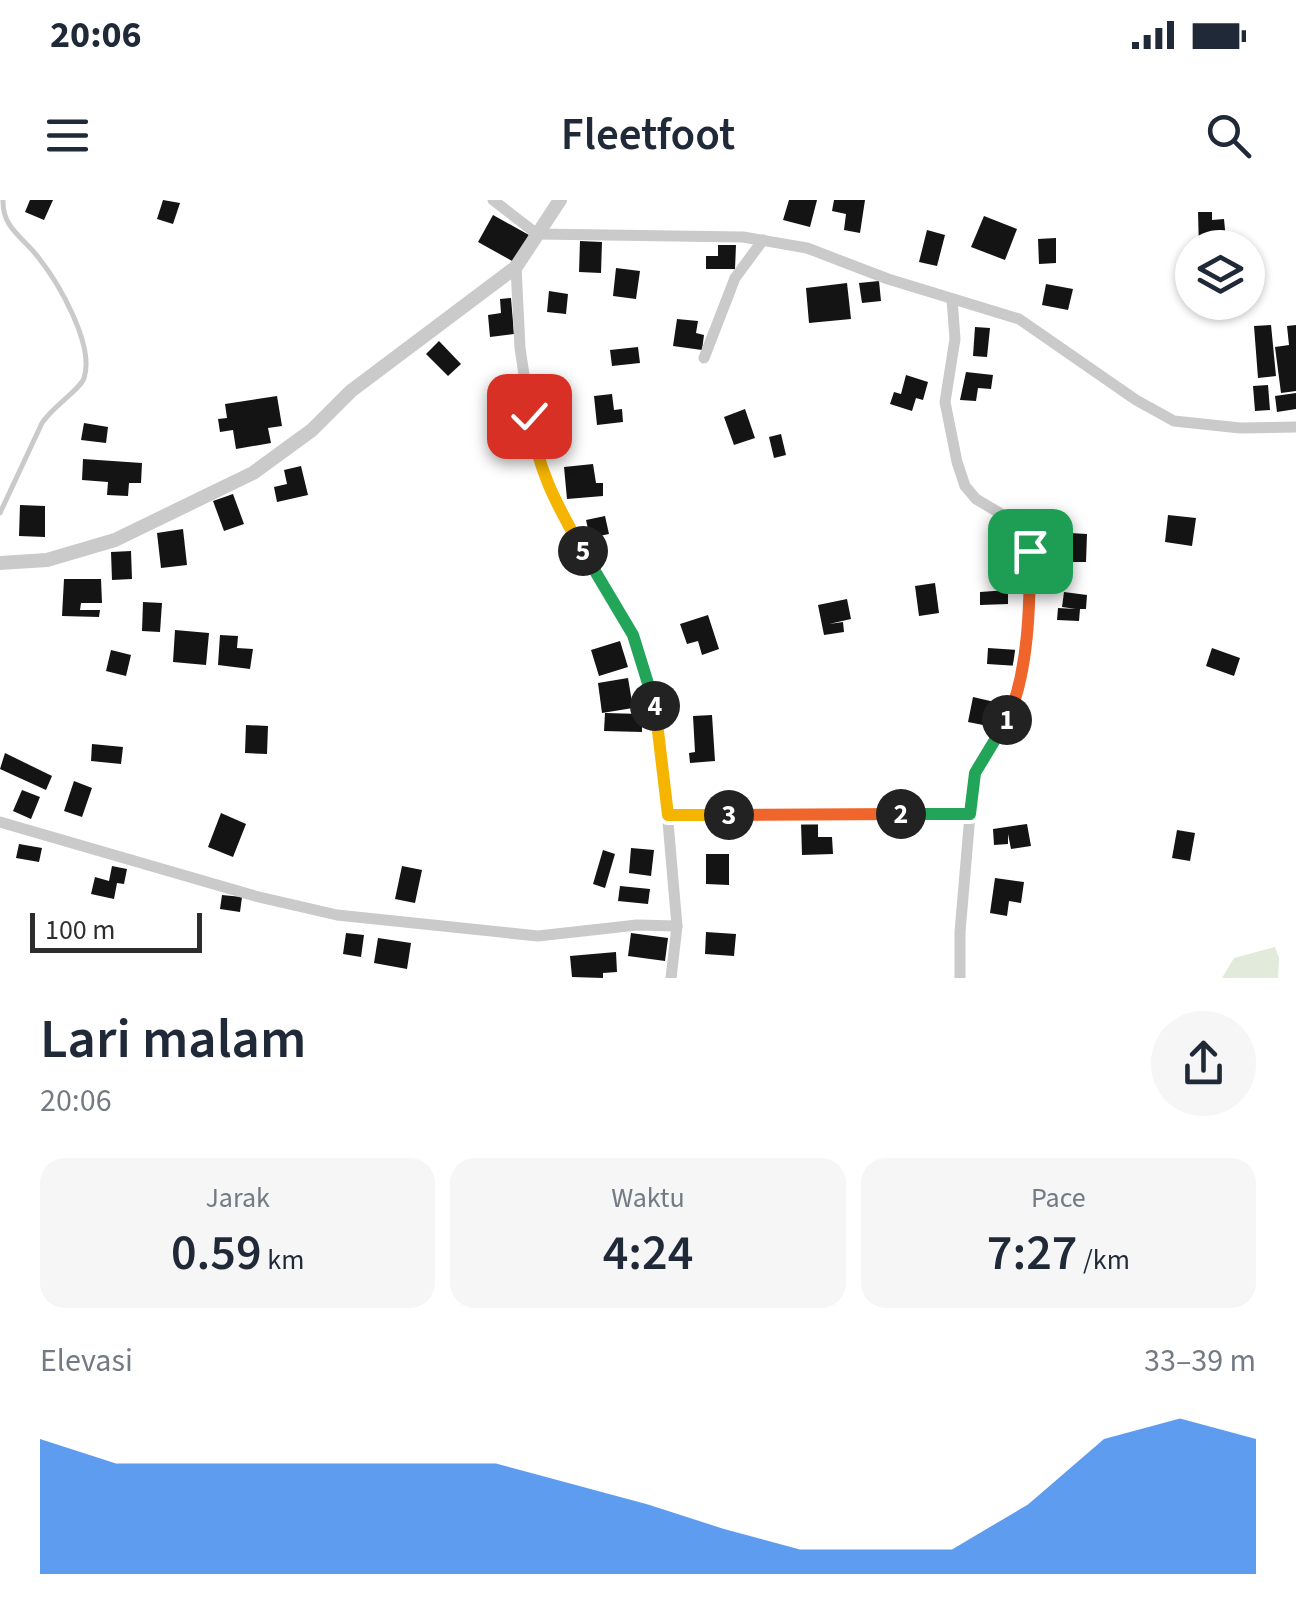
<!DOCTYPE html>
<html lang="id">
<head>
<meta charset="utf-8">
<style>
	body { margin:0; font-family:"Source Sans 3",sans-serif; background:#f6f6f7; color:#1f2937; height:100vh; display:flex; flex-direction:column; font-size:38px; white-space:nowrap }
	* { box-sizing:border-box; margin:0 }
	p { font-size:32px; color:#747a83 }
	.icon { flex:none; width:55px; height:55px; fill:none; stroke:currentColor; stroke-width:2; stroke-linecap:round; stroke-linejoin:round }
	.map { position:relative; height:778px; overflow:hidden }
	.sheet { display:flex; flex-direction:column; background:#fff; flex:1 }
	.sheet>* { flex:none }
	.fabs { position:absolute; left:1175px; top:30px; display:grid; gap:20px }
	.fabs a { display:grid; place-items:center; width:90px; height:90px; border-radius:50%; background:#fff; box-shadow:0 2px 8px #0004; font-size:50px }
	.scale { position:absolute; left:30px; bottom:25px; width:172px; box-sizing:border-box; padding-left:10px; border:5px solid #2d2d2d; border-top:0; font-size:28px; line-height:35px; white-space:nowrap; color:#2d2d2d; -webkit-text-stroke:8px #fff; paint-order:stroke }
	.pin { position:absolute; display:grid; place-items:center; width:85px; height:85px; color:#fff; margin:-42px; border-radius:20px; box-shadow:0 5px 15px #0006 }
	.km { position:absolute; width:50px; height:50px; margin:-25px; border-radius:50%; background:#222; color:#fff; font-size:28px; line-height:50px; text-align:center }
	.round { display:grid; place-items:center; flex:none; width:105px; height:105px; border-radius:52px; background:#f6f6f7 }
	.summary { display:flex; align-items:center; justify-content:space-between; height:170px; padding:0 40px }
	h1 { font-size:55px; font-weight:600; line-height:75px }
	.stats { display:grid; grid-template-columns:repeat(3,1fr); gap:15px; height:170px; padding:10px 40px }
	.stats div { display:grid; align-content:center; border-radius:25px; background:#f6f6f7; text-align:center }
	.stats b { font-size:50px; font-weight:600 }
	.stats small { font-size:28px; font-weight:400 }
	.stats p { font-size:28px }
	.chart { height:280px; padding:20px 40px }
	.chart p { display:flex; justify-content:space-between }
	.chart svg { width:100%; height:180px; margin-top:10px; fill:#1a73e8; opacity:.7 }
	.status { display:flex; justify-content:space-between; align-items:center; height:70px; padding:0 50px; background:#fff; direction:ltr }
	.status svg { height:28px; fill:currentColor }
	header { display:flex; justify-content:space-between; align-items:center; height:130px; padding:0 40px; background:#fff; font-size:45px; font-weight:600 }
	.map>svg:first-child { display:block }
</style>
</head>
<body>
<div class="status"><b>20:06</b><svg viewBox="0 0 49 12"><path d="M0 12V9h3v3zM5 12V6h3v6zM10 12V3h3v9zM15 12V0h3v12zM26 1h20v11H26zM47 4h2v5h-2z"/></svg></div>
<header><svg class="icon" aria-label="menu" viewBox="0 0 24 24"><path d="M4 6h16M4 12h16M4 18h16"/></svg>Fleetfoot<svg class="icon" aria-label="search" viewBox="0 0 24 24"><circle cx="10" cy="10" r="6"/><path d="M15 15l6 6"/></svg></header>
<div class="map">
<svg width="1296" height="778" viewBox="0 0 1296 778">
	<rect width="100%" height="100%" fill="#fff"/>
	<polygon fill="#e2eadb" points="1275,747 1279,758 1278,778 1222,778 1234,758"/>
	<g fill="#141414">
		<polygon points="30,0 53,0 44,20 25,12"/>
		<polygon points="163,0 180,3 173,24 157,19"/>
		<polygon points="789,0 817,0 810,27 783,20"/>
		<polygon points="834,0 865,0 860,33 844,30 846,14 832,11"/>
		<polygon points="1198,12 1212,12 1212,20 1224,19 1226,40 1214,41 1213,31 1213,48 1199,48"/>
		<polygon points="493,15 529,35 514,62 478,42"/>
		<polygon points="984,16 1017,29 1005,60 971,47"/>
		<polygon points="927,30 945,35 937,66 919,62"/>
		<polygon points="1056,38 1056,63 1039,64 1038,39"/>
		<polygon points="580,41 602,42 601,73 579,72"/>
		<polygon points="718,45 736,45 735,69 706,69 706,56 718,56"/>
		<polygon points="616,68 640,71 636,99 613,96"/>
		<polygon points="879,81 881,101 862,103 859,83"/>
		<polygon points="847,83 851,119 809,123 806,88"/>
		<polygon points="1046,84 1073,89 1068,110 1042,105"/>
		<polygon points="549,91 568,94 566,114 547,112"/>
		<polygon points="511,98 514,134 490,137 488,115 501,113 500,99"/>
		<polygon points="677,119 698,121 696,133 704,135 702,150 673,146"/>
		<polygon points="1271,125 1276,176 1258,178 1254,126"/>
		<polygon points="1296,125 1296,191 1281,193 1275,147 1289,145 1287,126"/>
		<polygon points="975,127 990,128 987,157 973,156"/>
		<polygon points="439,141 461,164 448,176 426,154"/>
		<polygon points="638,147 640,163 612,166 610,150"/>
		<polygon points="966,172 993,175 991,189 978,188 976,201 960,200"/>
		<polygon points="906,175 928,182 923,200 916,198 912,211 890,204 894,192 901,194"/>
		<polygon points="1268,185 1270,210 1255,211 1253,186"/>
		<polygon points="1296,193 1296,209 1277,212 1275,196"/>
		<polygon points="612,194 614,210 622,209 623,222 597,225 594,196"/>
		<polygon points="277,196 282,226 268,228 271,243 236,249 233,230 220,232 218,219 227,218 225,204"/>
		<polygon points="564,200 566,217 550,219 548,202"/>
		<polygon points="745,209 755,238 734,245 724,217"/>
		<polygon points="84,223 108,227 106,243 81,240"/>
		<polygon points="781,234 786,255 774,258 769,237"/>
		<polygon points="83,259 142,263 141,283 129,283 128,296 107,295 108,282 82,280"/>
		<polygon points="593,264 596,283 603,283 603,296 567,299 564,267"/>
		<polygon points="301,266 308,295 277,302 274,287 287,284 284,270"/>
		<polygon points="233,294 244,324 224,331 213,301"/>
		<polygon points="20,305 45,306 45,337 19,336"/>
		<polygon points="1168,315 1196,318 1192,346 1165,342"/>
		<polygon points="605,316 609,334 590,338 586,320"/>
		<polygon points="183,329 187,365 161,368 157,333"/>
		<polygon points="1052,332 1087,334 1086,362 1043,362 1043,345 1070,345 1051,343"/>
		<polygon points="131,351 132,379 112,380 111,352"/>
		<polygon points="64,379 101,379 102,403 81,403 80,410 100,410 99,417 62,416"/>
		<polygon points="935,383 939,413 919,416 915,386"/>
		<polygon points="1008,390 1008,404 980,405 980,392"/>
		<polygon points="1064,392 1087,395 1086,409 1080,409 1079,421 1057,420 1058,408 1076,409 1062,407"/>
		<polygon points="847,399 851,419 829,424 843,422 844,432 824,435 818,405"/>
		<polygon points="143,402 162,403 160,432 142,431"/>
		<polygon points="708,415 719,449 702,455 698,441 687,444 680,424"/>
		<polygon points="175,430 209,433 206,465 173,462"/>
		<polygon points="220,435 238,436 237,448 253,449 250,469 218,465"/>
		<polygon points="620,441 628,467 599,476 591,450"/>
		<polygon points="988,448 1019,450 1018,466 987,464"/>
		<polygon points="1212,448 1240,458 1234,476 1206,466"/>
		<polygon points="111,450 131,455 126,476 106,471"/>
		<polygon points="628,478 633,508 602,513 598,483"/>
		<polygon points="973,497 999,503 996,519 985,517 983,525 968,522"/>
		<polygon points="605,513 642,514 642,532 604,531"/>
		<polygon points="712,515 715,561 690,563 689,553 695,552 693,516"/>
		<polygon points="246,525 268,526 267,554 245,553"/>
		<polygon points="92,544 123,547 121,564 91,561"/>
		<polygon points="5,553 52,576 46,590 0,569"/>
		<polygon points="74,581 92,588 82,617 64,611"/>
		<polygon points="22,590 40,597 31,619 13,611"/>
		<polygon points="221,613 246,624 233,657 208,647"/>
		<polygon points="801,622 818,622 818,637 832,637 833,654 802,655"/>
		<polygon points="1027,624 1031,646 1011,649 1008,634 1008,644 994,645 993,629"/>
		<polygon points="1177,630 1195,633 1190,661 1172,658"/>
		<polygon points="19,644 42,648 39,662 16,658"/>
		<polygon points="631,648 654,650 651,676 629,673"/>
		<polygon points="603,650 615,654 605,688 593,684"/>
		<polygon points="706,654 729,654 729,685 706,684"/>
		<polygon points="112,666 127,669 124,684 117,683 114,699 91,694 95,677 109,681"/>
		<polygon points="402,666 422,670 415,703 395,699"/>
		<polygon points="995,678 1024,682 1021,703 1009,701 1007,716 990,713"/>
		<polygon points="620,686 650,689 648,704 618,701"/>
		<polygon points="222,695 242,697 240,712 220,709"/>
		<polygon points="706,732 736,734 734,756 705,754"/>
		<polygon points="346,733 364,735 361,757 343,754"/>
		<polygon points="631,733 668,738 665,761 628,756"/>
		<polygon points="378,738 411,743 407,769 374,763"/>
		<polygon points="616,752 617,772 603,773 603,778 572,777 570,756"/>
	</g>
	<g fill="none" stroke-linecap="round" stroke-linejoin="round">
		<path stroke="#cacaca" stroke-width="5" d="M0,313L42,223C53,206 81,189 84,178C95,145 58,82 38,57C23,37 2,28 3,0"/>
		<g stroke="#cacaca" stroke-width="11">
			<polyline points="493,0 537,34 743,37 807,48 888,79 1019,119 1136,200 1174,221 1240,228 1296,227"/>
			<polyline points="516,67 520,148 537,261 553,299 633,435 659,518 677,726 671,778"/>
			<polyline points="952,99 955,139 945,202 957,262 965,286 976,299 1020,325 1030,351 1030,388 1018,490 1010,516 973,580 960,732 960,778"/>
			<polyline points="704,158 735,78 763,40"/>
			<polyline points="667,615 970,614"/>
			<polyline points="0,622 255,696 337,715 538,736 637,725 677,726"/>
		</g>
		<polyline stroke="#cacaca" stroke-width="14" points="0,363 47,360 115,340 253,273 312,230 351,191 516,67 560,0"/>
	</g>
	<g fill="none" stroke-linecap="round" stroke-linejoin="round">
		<defs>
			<path id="split-1" d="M1007,520C1029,473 1030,402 1030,351"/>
			<polyline id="split-2" points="901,614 970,614 975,573 1007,520"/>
			<polyline id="split-3" points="729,615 901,614"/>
			<polyline id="split-4" points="655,506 668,615 729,615"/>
			<polyline id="split-5" points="583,351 633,435 655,506"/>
			<path id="split-6" d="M529,216C539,272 555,302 583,351"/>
		</defs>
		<use href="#split-1" stroke="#fff" stroke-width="20"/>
		<use href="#split-2" stroke="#fff" stroke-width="20"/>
		<use href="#split-3" stroke="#fff" stroke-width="20"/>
		<use href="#split-4" stroke="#fff" stroke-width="20"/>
		<use href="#split-5" stroke="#fff" stroke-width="20"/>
		<use href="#split-6" stroke="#fff" stroke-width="20"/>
		<use href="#split-1" stroke="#f0652b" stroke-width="12"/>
		<use href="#split-2" stroke="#22a559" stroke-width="12"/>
		<use href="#split-3" stroke="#f0652b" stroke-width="12"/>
		<use href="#split-4" stroke="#f5b400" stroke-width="12"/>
		<use href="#split-5" stroke="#22a559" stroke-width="12"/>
		<use href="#split-6" stroke="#f5b400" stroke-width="12"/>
	</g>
</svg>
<div class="fabs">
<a><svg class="icon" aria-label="layers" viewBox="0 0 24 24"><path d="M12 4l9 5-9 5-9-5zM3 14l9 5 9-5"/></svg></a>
</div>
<div class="scale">100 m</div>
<div class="pin" style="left:1030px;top:351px;background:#1e9e55"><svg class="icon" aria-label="arrive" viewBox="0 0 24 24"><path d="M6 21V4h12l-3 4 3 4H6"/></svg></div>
<div class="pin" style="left:529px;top:216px;background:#d93025"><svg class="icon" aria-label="check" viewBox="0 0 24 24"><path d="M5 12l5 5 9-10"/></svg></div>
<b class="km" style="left:1007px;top:520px">1</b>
<b class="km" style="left:901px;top:614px">2</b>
<b class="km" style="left:729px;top:615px">3</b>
<b class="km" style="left:655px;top:506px">4</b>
<b class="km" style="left:583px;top:351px">5</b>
</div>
<section class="sheet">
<div class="summary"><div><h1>Lari malam</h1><p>20:06</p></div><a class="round"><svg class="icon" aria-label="share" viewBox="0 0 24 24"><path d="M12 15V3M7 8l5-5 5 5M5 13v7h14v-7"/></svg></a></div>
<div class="stats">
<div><p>Jarak</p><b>0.59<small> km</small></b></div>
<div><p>Waktu</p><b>4:24</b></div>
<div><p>Pace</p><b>7:27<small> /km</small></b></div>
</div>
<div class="chart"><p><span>Elevasi</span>33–39 m</p>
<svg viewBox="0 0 160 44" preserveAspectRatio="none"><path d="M0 44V11L10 17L20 17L30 17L40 17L50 17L60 17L70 22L80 27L90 33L100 38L110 38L120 38L130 27L140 11L150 6L160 11V44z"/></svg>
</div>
</section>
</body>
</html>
